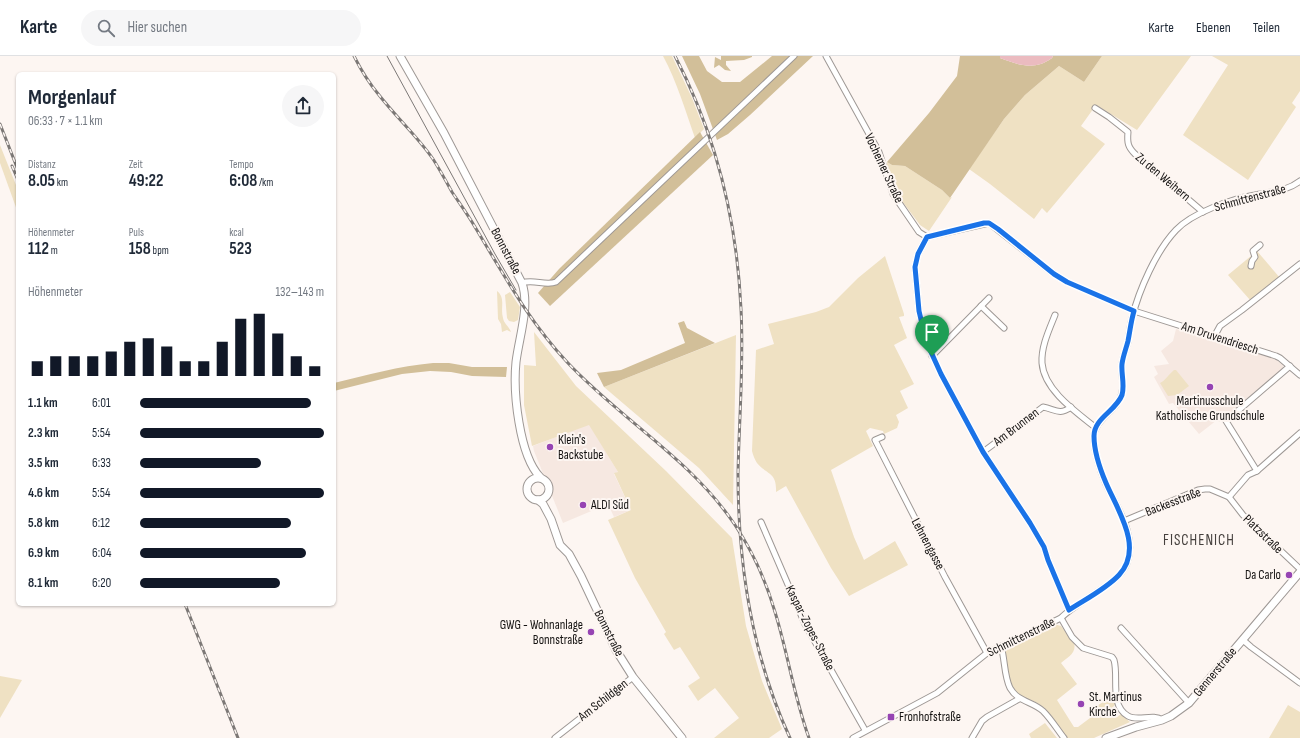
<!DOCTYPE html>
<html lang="de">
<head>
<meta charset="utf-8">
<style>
	body { margin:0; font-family:"Sofia Sans Condensed",sans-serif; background:#f6f6f7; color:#1f2937; height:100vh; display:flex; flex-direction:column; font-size:15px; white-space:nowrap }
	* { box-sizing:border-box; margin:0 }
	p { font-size:13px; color:#747a83 }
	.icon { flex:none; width:22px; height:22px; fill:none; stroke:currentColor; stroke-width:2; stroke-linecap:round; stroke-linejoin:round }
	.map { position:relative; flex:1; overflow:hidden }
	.details { position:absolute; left:16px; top:16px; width:320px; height:534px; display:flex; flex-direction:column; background:#fff; border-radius:6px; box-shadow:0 1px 3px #0004 }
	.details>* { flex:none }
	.pin { position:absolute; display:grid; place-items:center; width:34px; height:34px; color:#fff; margin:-41px -17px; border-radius:50% 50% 50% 0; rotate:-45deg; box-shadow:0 0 4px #0007 }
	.pin .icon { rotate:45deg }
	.round { display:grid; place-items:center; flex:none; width:42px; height:42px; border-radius:21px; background:#f6f6f7 }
	.headline { display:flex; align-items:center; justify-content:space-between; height:68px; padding:0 12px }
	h1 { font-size:22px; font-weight:700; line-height:30px }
	.metrics { display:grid; grid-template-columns:repeat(3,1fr); gap:6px; height:68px; padding:4px 12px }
	.metrics div { display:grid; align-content:center }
	.metrics b { font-size:17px; font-weight:700 }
	.metrics small { font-size:11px; font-weight:400 }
	.metrics p { font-size:11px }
	.chart { height:112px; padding:8px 12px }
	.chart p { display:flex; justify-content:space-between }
	.chart svg { width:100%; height:72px; margin-top:4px; stroke:#111827; stroke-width:6 }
	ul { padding:0 12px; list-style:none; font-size:13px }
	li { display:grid; grid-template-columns:64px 48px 1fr; align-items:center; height:30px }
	li i { height:10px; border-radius:5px; background:#111827 }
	header { display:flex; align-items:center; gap:24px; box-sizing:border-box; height:56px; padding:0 20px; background:#fff; border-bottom:1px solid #e0e1e3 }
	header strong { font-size:19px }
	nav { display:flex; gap:22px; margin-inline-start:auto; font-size:14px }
	.search { width:280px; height:36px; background:#f6f6f7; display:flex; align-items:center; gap:10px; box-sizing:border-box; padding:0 14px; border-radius:22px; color:#747a83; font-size:15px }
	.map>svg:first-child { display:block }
</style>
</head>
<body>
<header>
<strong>Karte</strong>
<div class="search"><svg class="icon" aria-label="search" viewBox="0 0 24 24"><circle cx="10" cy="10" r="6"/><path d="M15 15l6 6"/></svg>Hier suchen</div>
<nav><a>Karte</a><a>Ebenen</a><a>Teilen</a></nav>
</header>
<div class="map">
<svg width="1300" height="682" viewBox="0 0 1300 682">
	<rect width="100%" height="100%" fill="#fdf6f2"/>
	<g fill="#f6e8e1">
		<polygon points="1176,273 1275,303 1283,309 1283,312 1219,366 1217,364 1199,378 1173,347 1169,348 1154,321 1158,318 1154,310 1169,308 1161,295 1173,285"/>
		<polygon points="589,368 618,416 614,418 631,454 614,461 608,448 563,467 534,395 533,390"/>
	</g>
	<g fill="#efe1c3">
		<path d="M663,0H672L692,42L704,73L695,82C685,54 677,26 663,0Z"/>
		<polygon points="1102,0 1191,0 1137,74 1096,49 1081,70 1105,88 1047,157 1042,152 1034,163 990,128 969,113 1004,63 1025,39 1059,10 1084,26"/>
		<polygon points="1212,0 1300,0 1300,35 1292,47 1296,51 1248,124 1183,79 1228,9"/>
		<polygon points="0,89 18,134 18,157 0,107"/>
		<polygon points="887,106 892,109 905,110 942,134 950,142 952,141 929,175 920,169 896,137 886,108"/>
		<polygon points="1257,195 1280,222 1250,244 1228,219"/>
		<path d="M885,200L904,258V260L899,261L907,282L894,289L914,328L900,335L908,352L896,359L899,366L897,372L884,378L883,375L870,372L866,375L873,390L831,414L854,481L864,504L895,485L908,509L849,540L831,512L786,430L776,436C777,416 767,419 757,407C755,404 753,399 752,395L756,294L774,288L768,268L816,256L829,251L858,222Z"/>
		<path d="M497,235C506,242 500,252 503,262C504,268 509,270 511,276L507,274L502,276L501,268L498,263Z"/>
		<polygon points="510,236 520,251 518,264 514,266 509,265 507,262 505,239"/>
		<polygon points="534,276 576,330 666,415 732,482 746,570 762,625 782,673 769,682 714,682 739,662 715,632 698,645 688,630 700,622 680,591 674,594 664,578 666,576 635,522 608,464 631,454 614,417 618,416 589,369 532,390 524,349 524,309 536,310"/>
		<polygon points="736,279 733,449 699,412 604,331"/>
		<path d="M1174,314H1176L1189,330L1177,339L1168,340L1160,327C1165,325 1169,318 1174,314Z"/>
		<path d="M1054,568L1061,570L1074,587C1077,597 1067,602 1061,607L1077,628L1057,644L1074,671H1078L1098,656L1095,651L1113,640L1115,649L1111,653L1117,661L1121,658L1130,666L1094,682H1067C1059,671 1051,656 1039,648C1032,644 1024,642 1017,637C1006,627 1004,604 1006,590Z"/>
		<polygon points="0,620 22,624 0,662"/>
		<polygon points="1288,649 1300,656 1300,682 1269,682"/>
		<polygon points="1045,667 1057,682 1031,682 1029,678"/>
	</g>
	<g fill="#d2bf99">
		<polygon points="682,0 699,0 707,15 722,26 740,26 772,0 813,0 750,59 728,78 717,84 700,38"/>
		<polygon points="721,0 752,0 752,1 744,4 726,5 726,9 731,15 725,14 719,9 714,12 715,1 721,4"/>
		<path d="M960,0H1000V2C1019,9 1034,15 1052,2L1053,0H1102L1084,26L1059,10L1025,39L1004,63L950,142L942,134L905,110L892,109L887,106L929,57L957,20Z"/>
		<polygon points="700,76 713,99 550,250 538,237 559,213"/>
		<polygon points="684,265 687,272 715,287 604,331 597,317 621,314 685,287 678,267"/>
		<path d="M433,307H449L472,311H507L506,321L472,320L451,316L430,315L402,318L334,335V327C367,319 399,310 433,307Z"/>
	</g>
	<path fill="#ebbbc0" d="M1000,0H1053L1052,2C1034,15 1019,9 1000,2Z"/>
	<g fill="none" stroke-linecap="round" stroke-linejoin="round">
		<defs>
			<g id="street">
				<polyline points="826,0 879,96 893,138 919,176 927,181 989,167 1054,218 1067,226 1134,255 1276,300 1280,302 1300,319"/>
				<path d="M1095,52L1109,61L1128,76C1127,87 1128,91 1135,98L1203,156"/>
				<polyline points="927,181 918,198 915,211 919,255 926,285 941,318 983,396 1030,467 1044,491 1048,504 1069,554"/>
				<polyline points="1251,210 1252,205 1255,201 1253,195 1260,189"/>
				<path d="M522,227C533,223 546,230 556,226L794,0"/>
				<polyline points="981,250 1004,272"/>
				<path d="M1055,259C1049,274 1041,291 1042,307C1044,334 1076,356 1095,371"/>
				<polyline points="1214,281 1220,270 1242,254 1300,208"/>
				<polyline points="932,300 989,242"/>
				<polyline points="882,381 875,384 945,521 987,597"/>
				<path d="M983,396L1043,351C1055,353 1059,360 1071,351"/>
				<polyline points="1257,415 1226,365 1290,310"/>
				<polyline points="1229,441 1248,419 1257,415 1300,377"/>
				<polyline points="1124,465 1198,434 1205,433 1210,433 1229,441 1243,459 1300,513"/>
				<polyline points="761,466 805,568 865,674"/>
				<path d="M1061,562L1072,581L1083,592L1112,601L1114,604C1119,621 1109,649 1128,660C1138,666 1153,657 1162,664"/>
				<polyline points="1121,572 1189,647"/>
				<polyline points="1243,584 1251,591 1300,627"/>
				<path d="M1001,590C1005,603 1004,620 1010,632C1018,646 1032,645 1043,655C1051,663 1057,673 1064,682"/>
				<polyline points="555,682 633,621"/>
				<path d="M853,682L937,637L987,597L1061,562C1078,544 1119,529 1127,507C1137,480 1117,451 1106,428C1100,414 1095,399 1094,384C1092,362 1118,356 1122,337C1124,327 1121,316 1122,307C1123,300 1126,293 1128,286C1129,278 1130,270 1132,262C1139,234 1156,195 1176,174C1192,157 1231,143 1255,139C1271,135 1286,136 1300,125"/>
				<polyline points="972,682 982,665 987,661 1019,643"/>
			</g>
			<g id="secondary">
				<path d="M400,0L444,77L522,227C530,251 519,281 516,306C513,336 519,399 540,421"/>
				<circle cx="538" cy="433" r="11"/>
				<polyline points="538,444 543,448 551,463 560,489 569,498 581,520 616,594 633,621 682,682"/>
				<polyline points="1106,682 1136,671 1162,664 1171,660 1189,647 1300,516"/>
			</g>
		</defs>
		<use href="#street" stroke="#9e9895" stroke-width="7"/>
		<use href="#secondary" stroke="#9e9895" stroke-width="9"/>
		<use href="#street" stroke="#fff" stroke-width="5"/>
		<use href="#secondary" stroke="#fff" stroke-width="7"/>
		<polyline stroke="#7c7876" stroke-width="1" points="387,0 495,198 516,234"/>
		<defs>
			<g id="rail">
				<path d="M354,0C361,14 369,27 379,39C396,61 417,80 433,103C440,114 446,125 452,136C460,148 468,159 475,171C504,219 528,264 567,306C620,363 691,403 735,469C753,496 766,525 775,556C788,598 794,641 809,682"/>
				<path d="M675,0C716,79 737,165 741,253C744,308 739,364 738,418C738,509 752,600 790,682"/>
				<polyline points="0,68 18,114"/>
				<polyline points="12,110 18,124"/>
				<polyline points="185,548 238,682"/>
			</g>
		</defs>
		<use href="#rail" stroke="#7c7876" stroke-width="3"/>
		<use href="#rail" stroke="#fdf6f2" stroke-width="1.5" stroke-dasharray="4.5" stroke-linecap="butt"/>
	</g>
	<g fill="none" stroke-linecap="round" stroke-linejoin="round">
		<defs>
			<path id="route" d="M984,167H989L998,173L1054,218L1067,226L1134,255C1131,265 1130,275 1128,285C1126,293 1123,300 1122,308C1121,318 1125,329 1122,339C1116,355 1094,362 1094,380C1094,396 1100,413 1106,427C1118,455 1144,492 1119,519C1106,533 1084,544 1069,554L1048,504L1044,491L1030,467L983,396L941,318L926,285L919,255L915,211L918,198L927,181Z"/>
		</defs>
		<use href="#route" stroke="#fff" stroke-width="8"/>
		<use href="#route" stroke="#1a73e8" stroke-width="5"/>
	</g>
	<g fill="#9644b3" stroke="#fdf6f2" stroke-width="1.5">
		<circle cx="1210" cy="331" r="4"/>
		<circle cx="550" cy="391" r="4"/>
		<circle cx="583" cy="449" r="4"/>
		<circle cx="1289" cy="519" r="4"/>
		<circle cx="591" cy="576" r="4"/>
		<circle cx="1081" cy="648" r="4"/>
		<rect x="887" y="657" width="8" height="8" rx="2"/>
	</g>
	<g text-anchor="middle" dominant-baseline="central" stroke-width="4" stroke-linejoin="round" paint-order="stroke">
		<g font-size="13" fill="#141211" stroke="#fdf6f2">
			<text transform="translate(884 112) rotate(65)">Vochemer Straße</text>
			<text transform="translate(1163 121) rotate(40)">Zu den Weihern</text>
			<text transform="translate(1250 142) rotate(-15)">Schmittenstraße</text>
			<text transform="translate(506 195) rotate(62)">Bonnstraße</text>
			<text transform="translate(1220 282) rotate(18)">Am Druvendriesch</text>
			<text transform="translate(1016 371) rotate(-37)">Am Brunnen</text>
			<text transform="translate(1173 446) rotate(-21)">Backesstraße</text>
			<text transform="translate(1263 478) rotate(44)">Platzstraße</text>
			<text transform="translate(928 488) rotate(62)">Lehnengasse</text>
			<text transform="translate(810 572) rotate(63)">Kaspar-Zopes-Straße</text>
			<text transform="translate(609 577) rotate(63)">Bonnstraße</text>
			<text transform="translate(1021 581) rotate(-26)">Schmittenstraße</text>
			<text transform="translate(1215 616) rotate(-50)">Gennerstraße</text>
			<text transform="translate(603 644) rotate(-38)">Am Schildgen</text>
		</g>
		<g font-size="13" fill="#141211" stroke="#fdf6f2" text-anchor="start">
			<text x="1210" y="345" text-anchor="middle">Martinusschule<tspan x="1210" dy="15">Katholische Grundschule</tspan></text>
			<text x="558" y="384">Klein's<tspan x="558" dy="15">Backstube</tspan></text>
			<text x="591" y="449">ALDI Süd</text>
			<text x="1281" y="519" text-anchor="end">Da Carlo</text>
			<text x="583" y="569" text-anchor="end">GWG - Wohnanlage<tspan x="583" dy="15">Bonnstraße</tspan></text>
			<text x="1089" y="641">St. Martinus<tspan x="1089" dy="15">Kirche</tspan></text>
			<text x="899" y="661">Fronhofstraße</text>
		</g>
		<g font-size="15" letter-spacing="1" fill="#45403d" stroke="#fdf6f2">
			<text x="1199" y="484">FISCHENICH</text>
		</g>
	</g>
</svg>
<div class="pin" style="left:932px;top:300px;background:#1e9e55"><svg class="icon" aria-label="arrive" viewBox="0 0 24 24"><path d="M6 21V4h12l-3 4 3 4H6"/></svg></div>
<section class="details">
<div class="headline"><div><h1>Morgenlauf</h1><p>06:33 · 7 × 1.1 km</p></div><a class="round"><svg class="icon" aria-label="share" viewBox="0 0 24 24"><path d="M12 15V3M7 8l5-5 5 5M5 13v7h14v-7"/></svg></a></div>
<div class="metrics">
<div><p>Distanz</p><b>8.05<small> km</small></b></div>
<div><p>Zeit</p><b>49:22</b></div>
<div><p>Tempo</p><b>6:08<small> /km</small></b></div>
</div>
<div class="metrics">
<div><p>Höhenmeter</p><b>112<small> m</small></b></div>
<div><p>Puls</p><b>158<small> bpm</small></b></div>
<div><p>kcal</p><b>523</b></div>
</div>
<div class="chart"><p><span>Höhenmeter</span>132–143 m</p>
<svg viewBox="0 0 160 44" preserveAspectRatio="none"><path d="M5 44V35M15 44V32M25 44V32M35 44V32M45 44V29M55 44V23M65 44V21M75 44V26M85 44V35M95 44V35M105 44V23M115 44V9M125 44V6M135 44V18M145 44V32M155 44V38"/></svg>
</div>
<ul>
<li><b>1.1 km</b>6:01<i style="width:93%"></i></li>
<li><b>2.3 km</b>5:54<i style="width:100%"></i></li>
<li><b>3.5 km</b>6:33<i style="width:66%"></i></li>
<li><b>4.6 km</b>5:54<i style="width:100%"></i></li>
<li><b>5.8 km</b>6:12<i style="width:82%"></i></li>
<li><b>6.9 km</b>6:04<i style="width:90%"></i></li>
<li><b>8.1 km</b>6:20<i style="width:76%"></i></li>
</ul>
</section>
</div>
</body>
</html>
